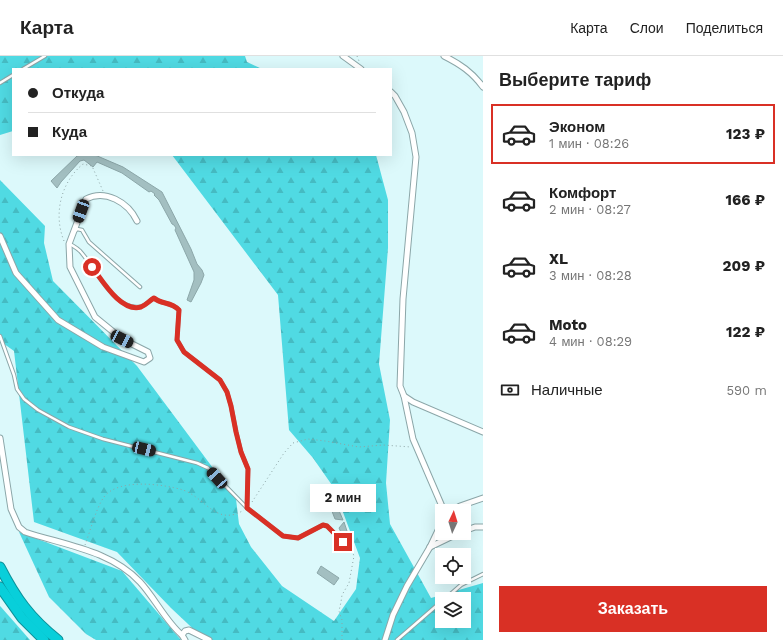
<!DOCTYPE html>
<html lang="ru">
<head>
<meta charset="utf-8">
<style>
	body { margin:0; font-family:"Work Sans",sans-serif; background:#f6f6f6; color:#222; height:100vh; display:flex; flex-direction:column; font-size:15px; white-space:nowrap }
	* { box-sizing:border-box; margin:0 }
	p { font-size:13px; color:#767676 }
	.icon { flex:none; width:22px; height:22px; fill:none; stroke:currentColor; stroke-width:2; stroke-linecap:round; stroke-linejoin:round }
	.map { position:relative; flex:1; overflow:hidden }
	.details { display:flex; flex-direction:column; background:#fff; width:300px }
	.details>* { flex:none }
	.top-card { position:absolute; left:12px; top:12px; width:380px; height:88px; border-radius:0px; box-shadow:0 4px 16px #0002; display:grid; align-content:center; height:88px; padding:0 16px; background:#fff }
	.needle { width:26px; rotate:4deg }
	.controls { position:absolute; left:435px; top:448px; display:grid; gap:8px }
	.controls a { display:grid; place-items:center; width:36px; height:36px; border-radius:0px; background:#fff; box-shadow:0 4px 16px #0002; font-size:20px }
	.end { position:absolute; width:18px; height:18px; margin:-9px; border:5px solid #d93025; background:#fff; box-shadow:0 0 0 2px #fff }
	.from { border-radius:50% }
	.bubble { position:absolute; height:28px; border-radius:0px; background:#fff; box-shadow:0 4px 16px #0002; font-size:13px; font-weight:700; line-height:28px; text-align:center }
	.car { position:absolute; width:12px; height:24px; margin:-12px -6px; border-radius:5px; box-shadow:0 0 3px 1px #0007; background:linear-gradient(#222 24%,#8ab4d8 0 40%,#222 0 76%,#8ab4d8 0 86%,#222 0) }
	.top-card b { display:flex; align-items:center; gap:14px; height:38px; font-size:15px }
	.top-card b+b { border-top:1px solid #e0e0e0 }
	.top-card i { width:10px; height:10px; background:#222 }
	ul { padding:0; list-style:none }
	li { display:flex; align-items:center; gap:12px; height:60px; margin:0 8px 6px; padding:0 8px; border:2px solid transparent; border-radius:0px }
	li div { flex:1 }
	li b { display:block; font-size:15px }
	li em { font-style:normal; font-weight:700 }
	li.current { border-color:#d93025 }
	li>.icon { width:36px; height:36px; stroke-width:1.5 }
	h2 { padding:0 16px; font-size:18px; line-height:48px }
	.pay { display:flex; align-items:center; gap:10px; height:44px; padding:0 16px; font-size:15px }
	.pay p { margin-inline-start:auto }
	.primary-button { display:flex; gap:8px; margin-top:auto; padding:8px 16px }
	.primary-button a { flex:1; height:46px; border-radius:0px; background:#d93025; color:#fff; font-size:16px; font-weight:700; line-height:46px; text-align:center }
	header { display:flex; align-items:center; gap:24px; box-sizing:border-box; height:56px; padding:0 20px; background:#fff; border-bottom:1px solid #e0e0e0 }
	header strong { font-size:19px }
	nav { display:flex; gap:22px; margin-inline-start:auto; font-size:14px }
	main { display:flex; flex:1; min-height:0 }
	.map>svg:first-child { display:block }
	.forest { fill:url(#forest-firs); fill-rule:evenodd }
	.building { fill:#a3bfc1; stroke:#8ca7a9 }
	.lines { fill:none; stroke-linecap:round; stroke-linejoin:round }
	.lane-casing { stroke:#8ba6a8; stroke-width:4.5 }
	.street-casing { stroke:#8ba6a8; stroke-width:7 }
	.highway-casing { stroke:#0c9199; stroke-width:11 }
	.path { stroke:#8ea4a5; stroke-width:1; stroke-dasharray:1 3; stroke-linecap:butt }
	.lane { stroke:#fff; stroke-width:2.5 }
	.street { stroke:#fff; stroke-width:5 }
	.highway { stroke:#08cfda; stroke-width:9 }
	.route { stroke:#d93025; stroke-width:5 }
</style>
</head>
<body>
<header>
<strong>Карта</strong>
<nav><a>Карта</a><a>Слои</a><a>Поделиться</a></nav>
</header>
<main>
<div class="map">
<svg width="483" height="584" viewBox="0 0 483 584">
	<defs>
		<pattern id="forest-firs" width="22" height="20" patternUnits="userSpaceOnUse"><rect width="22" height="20" fill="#50dae3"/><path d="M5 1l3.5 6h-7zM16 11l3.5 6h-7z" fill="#45bbc2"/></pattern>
	</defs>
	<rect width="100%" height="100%" fill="#dcf9fb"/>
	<g class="forest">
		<polygon points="0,0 245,0 247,6 262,13 13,13 13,75 0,79"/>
		<path d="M 172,99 L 376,99 L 388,144 L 388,192 L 379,308 L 390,364 L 386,427 L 390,468 L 431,542 L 483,527 L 483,584 L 205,584 L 171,552 L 117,496 L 34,466 L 14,295 L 0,285 L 0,124 L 45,170 L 44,187 L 53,225 L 137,310 L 236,443 L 239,468 L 251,491 L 282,530 L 334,565 L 356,533 L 360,502 L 334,432 L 313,402 L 289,374 L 278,239 ZM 442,543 L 464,543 L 464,565 L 442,565 Z"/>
		<polygon points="19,476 122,515 181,584 96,584 86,578 49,541"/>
		<polygon points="0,550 1,551 30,584 0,584"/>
	</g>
	<g class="building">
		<polygon points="83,99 95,99 123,111 162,136 191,193 197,208 202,214 204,219 201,227 191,246 187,244 194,224 194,216 175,174 176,172 174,169 172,168 159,144 154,139 155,138 151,135 149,136 122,117 97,106 93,111 84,104 80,105 61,126 57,132 51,125 77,100"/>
		<polygon points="334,443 343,464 335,463 328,445"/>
		<polygon points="344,466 349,481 344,483 339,472"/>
		<polygon points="321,510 339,522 334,529 317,517"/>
	</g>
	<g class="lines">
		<defs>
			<g id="lane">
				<polyline points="23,13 45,0"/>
				<polyline points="0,27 13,19"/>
				<polyline points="75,175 77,173 82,174 89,186 140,231"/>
				<path d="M 70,188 C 73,190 77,192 80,195 C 95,211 113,253 138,251 C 145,251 148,245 154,242 C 162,249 170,245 179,254 L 177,284 L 184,296 L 220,324 L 227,336 L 231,350 L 236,375 L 241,396 L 248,413 L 247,452 L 283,480 L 298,482 L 323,469 L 327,470 L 343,486"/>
				<polyline points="0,280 14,319 17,333 24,343 38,354 69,371 103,383 197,407 208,412 247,452"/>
				<polyline points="445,543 461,529 483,518"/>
				<polyline points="397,584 442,545"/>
			</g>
			<g id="street">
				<polyline points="343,0 361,13"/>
				<path d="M 444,0 C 460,8 472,16 483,31"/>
				<polyline points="391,36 395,40 404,56 412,77 416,101 403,243 400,330 404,340 413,346 483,376"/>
				<path d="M 0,180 L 16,217 L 58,264 L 103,291 L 144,306 L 150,302 L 148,296 L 122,283 L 95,261 L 70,211 L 69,188 L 86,143 C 105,133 128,146 137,165"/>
				<polyline points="404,340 413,383 444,455"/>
				<path d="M 0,382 L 11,453 L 19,471 L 25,476 C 64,489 110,494 140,526 C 154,541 167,567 182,579 L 185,584"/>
				<polyline points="452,455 460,450 483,442"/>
				<polyline points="464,475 475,471 483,471"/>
				<polyline points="430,491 459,477"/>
				<polyline points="182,579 185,575 189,574 209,584"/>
				<polyline points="385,584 393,559 407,530 430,491 442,466"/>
			</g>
			<g id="highway">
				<path d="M 0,511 C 16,542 30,562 58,584"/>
				<polyline points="0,531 22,562 44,584"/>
			</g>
		</defs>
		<use href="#lane" class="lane-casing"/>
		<use href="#street" class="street-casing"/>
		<use href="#highway" class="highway-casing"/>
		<g class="path">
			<polyline points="357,0 359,5"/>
			<path d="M 64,185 C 53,158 61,126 83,108 L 92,110 L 103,135"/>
			<polyline points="252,446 284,397 293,387 308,383 325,385 359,391 383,389 411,391"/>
			<path d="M 85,489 C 90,476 96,452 104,441 C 118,422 163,428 183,434 C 206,442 216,471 244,454"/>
			<polyline points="342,584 342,564 339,555 341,546 342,539 349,527 354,500 351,492 347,489"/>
		</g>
		<use href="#lane" class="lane"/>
		<use href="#street" class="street"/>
		<use href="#highway" class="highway"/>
	</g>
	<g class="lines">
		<path class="route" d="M 92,211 C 102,224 121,257 141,251 C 146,249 149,245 154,242 C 162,249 170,245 179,254 L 177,284 L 184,296 L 220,324 L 227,336 L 231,350 L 236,376 L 241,396 L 248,413 L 247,452 L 283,480 L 298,482 L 323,469 L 327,470 L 343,486"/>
	</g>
</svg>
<div class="controls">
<a><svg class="needle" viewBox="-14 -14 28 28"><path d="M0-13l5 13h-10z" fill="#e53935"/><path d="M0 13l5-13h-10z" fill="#767676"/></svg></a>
<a><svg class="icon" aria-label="locate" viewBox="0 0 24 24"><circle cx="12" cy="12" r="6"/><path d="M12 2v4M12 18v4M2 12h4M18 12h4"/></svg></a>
<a><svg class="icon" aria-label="layers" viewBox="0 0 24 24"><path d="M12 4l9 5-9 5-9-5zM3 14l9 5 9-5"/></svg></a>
</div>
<i class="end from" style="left:92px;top:211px"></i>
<i class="end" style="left:343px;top:486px"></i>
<div class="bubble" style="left:310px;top:428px;width:66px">2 мин</div>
<i class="car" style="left:81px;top:155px;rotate:200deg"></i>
<i class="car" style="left:122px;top:283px;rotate:116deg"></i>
<i class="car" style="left:144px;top:393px;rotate:103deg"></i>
<i class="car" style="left:217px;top:422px;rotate:318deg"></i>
<div class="top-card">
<b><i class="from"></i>Откуда</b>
<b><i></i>Куда</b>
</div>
</div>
<section class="details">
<h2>Выберите тариф</h2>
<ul>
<li class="current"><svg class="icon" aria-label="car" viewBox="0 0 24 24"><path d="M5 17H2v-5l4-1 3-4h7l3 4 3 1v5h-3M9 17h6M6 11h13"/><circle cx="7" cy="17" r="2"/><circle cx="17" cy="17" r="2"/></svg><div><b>Эконом</b><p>1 мин · 08:26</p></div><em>123 ₽</em></li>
<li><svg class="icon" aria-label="car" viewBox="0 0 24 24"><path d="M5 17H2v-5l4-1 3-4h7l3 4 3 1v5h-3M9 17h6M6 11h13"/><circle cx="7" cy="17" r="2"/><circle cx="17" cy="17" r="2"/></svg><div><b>Комфорт</b><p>2 мин · 08:27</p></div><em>166 ₽</em></li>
<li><svg class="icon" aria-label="car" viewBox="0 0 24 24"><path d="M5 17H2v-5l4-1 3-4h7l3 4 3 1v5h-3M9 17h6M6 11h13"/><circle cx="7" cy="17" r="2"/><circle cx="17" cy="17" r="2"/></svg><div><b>XL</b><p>3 мин · 08:28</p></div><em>209 ₽</em></li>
<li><svg class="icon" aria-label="car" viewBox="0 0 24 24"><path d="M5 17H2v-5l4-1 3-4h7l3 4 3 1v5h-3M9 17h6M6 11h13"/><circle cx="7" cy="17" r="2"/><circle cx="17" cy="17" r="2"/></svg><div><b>Moto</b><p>4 мин · 08:29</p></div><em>122 ₽</em></li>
</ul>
<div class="pay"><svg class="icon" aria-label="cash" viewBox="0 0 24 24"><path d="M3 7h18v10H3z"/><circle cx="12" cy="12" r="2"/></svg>Наличные<p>590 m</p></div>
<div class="primary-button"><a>Заказать</a></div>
</section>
</main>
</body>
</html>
